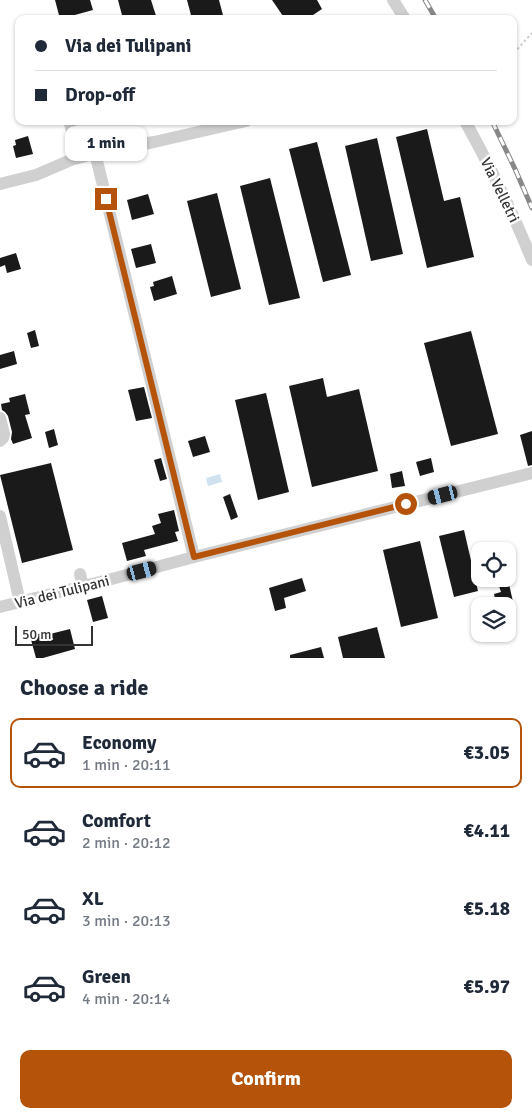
<!DOCTYPE html>
<html lang="en">
<head>
<meta charset="utf-8">
<style>
	body { margin:0; font-family:Signika,sans-serif; background:#f6f6f7; color:#1f2937; height:100vh; display:flex; flex-direction:column; font-size:19px; white-space:nowrap }
	* { box-sizing:border-box; margin:0 }
	p { font-size:16px; color:#747a83 }
	.icon { flex:none; width:28px; height:28px; fill:none; stroke:currentColor; stroke-width:2; stroke-linecap:round; stroke-linejoin:round }
	.map { position:relative; height:658px; overflow:hidden }
	.side { display:flex; flex-direction:column; background:#fff; flex:1 }
	.side>* { flex:none }
	.hud { position:absolute; left:15px; top:15px; width:502px; height:110px; border-radius:10px; box-shadow:0 1px 4px #0004; display:grid; align-content:center; height:110px; padding:0 20px; background:#fff }
	.controls { position:absolute; left:471px; top:542px; display:grid; gap:10px }
	.controls a { display:grid; place-items:center; width:45px; height:45px; border-radius:10px; background:#fff; box-shadow:0 1px 4px #0004; font-size:25px }
	.scale { position:absolute; left:15px; bottom:12px; width:78px; box-sizing:border-box; padding-left:5px; border:2px solid #333; border-top:0; font-size:14px; line-height:18px; white-space:nowrap; color:#333; -webkit-text-stroke:4px #fff; paint-order:stroke }
	.end { position:absolute; width:22px; height:22px; margin:-11px; border:6px solid #b45309; background:#fff; box-shadow:0 0 0 2px #fff }
	.from { border-radius:50% }
	.bubble { position:absolute; height:35px; border-radius:10px; background:#fff; box-shadow:0 1px 4px #0004; font-size:16px; font-weight:800; line-height:35px; text-align:center }
	.car { position:absolute; width:15px; height:30px; margin:-15px -8px; border-radius:6px; box-shadow:0 0 4px 1px #0007; background:linear-gradient(#222 24%,#8ab4d8 0 40%,#222 0 76%,#8ab4d8 0 86%,#222 0) }
	.hud b { display:flex; align-items:center; gap:18px; height:48px; font-size:19px }
	.hud b+b { border-top:1px solid #e0e1e3 }
	.hud i { width:12px; height:12px; background:#1f2937 }
	ul { padding:0; list-style:none }
	li { display:flex; align-items:center; gap:15px; height:70px; margin:0 10px 8px; padding:0 10px; border:2px solid transparent; border-radius:10px }
	li div { flex:1 }
	li b { display:block; font-size:19px }
	li em { font-style:normal; font-weight:800 }
	li.on { border-color:#b45309 }
	li>.icon { width:45px; height:45px; stroke-width:1.5 }
	h2 { padding:0 20px; font-size:22px; line-height:60px }
	.button { display:flex; gap:10px; margin-top:auto; padding:10px 20px }
	.button a { flex:1; height:58px; border-radius:10px; background:#b45309; color:#fff; font-size:20px; font-weight:800; line-height:58px; text-align:center }
	.map>svg:first-child { display:block }
	.water { fill:#cfe2ee }
	.building { fill:#1a1a1a }
	.lines { fill:none; stroke-linecap:round; stroke-linejoin:round }
	.path { stroke:#cdcdcd; stroke-width:2; stroke-dasharray:2.5 2.5; stroke-linecap:butt }
	.minor { stroke:#d0d0d0; stroke-width:12 }
	.rail-casing { stroke:#888; stroke-width:5 }
	.rail { stroke:#fff; stroke-width:3; stroke-dasharray:9; stroke-linecap:butt }
	.route { stroke:#b45309; stroke-width:6 }
	.labels { text-anchor:middle; stroke-width:5; stroke-linejoin:round; paint-order:stroke }
	.street-label { font-size:15px; fill:#333; stroke:#fff }
</style>
</head>
<body>
<div class="map">
<svg width="532" height="658" viewBox="0 0 532 658">
	<rect width="100%" height="100%" fill="#fff"/>
	<polygon class="water" points="220,474 222,482 208,486 206,478"/>
	<g class="building">
		<polygon points="55,0 90,0 93,10 60,19"/>
		<polygon points="118,0 151,0 157,19 123,19"/>
		<polygon points="187,0 219,0 224,19 192,19"/>
		<polygon points="272,0 317,0 322,9 307,19 285,19"/>
		<polygon points="427,129 444,201 460,197 474,257 427,268 396,137"/>
		<polygon points="28,136 33,154 16,158 13,146 16,145 15,140"/>
		<polygon points="377,138 403,254 371,261 345,146"/>
		<polygon points="317,142 351,275 323,282 289,149"/>
		<polygon points="270,178 300,298 269,305 240,186"/>
		<polygon points="217,193 241,289 211,297 187,201"/>
		<polygon points="148,194 154,214 132,220 127,200"/>
		<polygon points="151,244 156,263 136,268 131,249"/>
		<polygon points="16,253 21,269 7,273 5,265 0,267 0,258"/>
		<polygon points="172,276 177,294 154,301 150,287 154,286 153,282"/>
		<polygon points="35,330 39,346 31,348 27,333"/>
		<polygon points="471,331 498,434 451,446 424,343"/>
		<polygon points="14,351 17,364 0,369 0,355"/>
		<polygon points="323,378 327,397 359,389 378,471 312,487 289,386"/>
		<polygon points="144,387 152,418 136,421 128,390"/>
		<polygon points="266,393 289,492 258,500 235,400"/>
		<polygon points="25,394 30,414 25,415 32,438 13,444 11,439 12,432 8,416 5,412 2,410 1,404 10,402 9,398"/>
		<polygon points="54,429 58,445 49,448 45,432"/>
		<polygon points="532,431 532,465 528,466 520,435"/>
		<polygon points="205,436 210,452 193,457 188,441"/>
		<polygon points="161,458 167,479 160,481 154,460"/>
		<polygon points="431,458 434,472 420,476 416,462"/>
		<polygon points="51,463 73,550 22,563 0,475"/>
		<polygon points="402,471 405,486 392,488 390,474"/>
		<polygon points="230,494 238,517 231,520 223,497"/>
		<polygon points="174,510 179,531 175,532 178,541 144,550 146,556 127,561 122,543 155,534 152,526 161,523 158,514"/>
		<polygon points="464,530 478,591 454,597 439,536"/>
		<polygon points="420,541 438,618 401,627 383,550"/>
		<polygon points="302,578 306,591 284,598 286,608 275,611 269,588"/>
		<polygon points="509,584 516,615 508,617 508,606 497,606 494,594 501,592 499,586"/>
		<polygon points="102,596 108,618 93,622 87,600"/>
		<polygon points="377,627 385,658 343,658 338,637"/>
		<polygon points="70,629 75,649 43,658 36,658 30,636 50,631 50,634"/>
		<polygon points="321,647 324,658 290,658 290,655"/>
	</g>
	<g class="lines">
		<polyline class="path" points="514,53 532,33"/>
		<g class="minor">
			<polyline points="393,0 405,19"/>
			<polyline points="69,121 80,157"/>
			<path d="M 465,121 C 490,166 513,213 532,260"/>
			<polyline points="97,161 194,557"/>
			<polyline points="0,184 36,175 71,160 96,153 154,142 246,121"/>
			<polyline points="0,418 4,434 3,438 0,441"/>
			<polyline points="0,516 20,602"/>
			<polyline points="80,574 83,586"/>
			<polyline points="0,607 108,580 194,557 532,473"/>
		</g>
		<defs>
			<g id="rail">
				<polyline points="425,0 436,19"/>
				<polyline points="492,121 515,169 532,208"/>
			</g>
		</defs>
		<use href="#rail" class="rail-casing"/>
		<use href="#rail" class="rail"/>
	</g>
	<g class="lines">
		<polyline class="route" points="106,199 194,557 406,504"/>
	</g>
	<g class="labels">
		<g class="street-label">
			<text transform="translate(500 190) rotate(64)" y="5">Via Velletri</text>
			<text transform="translate(62 592) rotate(-14)" y="5">Via dei Tulipani</text>
		</g>
	</g>
</svg>
<div class="controls">
<a><svg class="icon" aria-label="locate" viewBox="0 0 24 24"><circle cx="12" cy="12" r="6"/><path d="M12 2v4M12 18v4M2 12h4M18 12h4"/></svg></a>
<a><svg class="icon" aria-label="layers" viewBox="0 0 24 24"><path d="M12 4l9 5-9 5-9-5zM3 14l9 5 9-5"/></svg></a>
</div>
<div class="scale">50 m</div>
<i class="end from" style="left:406px;top:504px"></i>
<i class="end" style="left:106px;top:199px"></i>
<div class="bubble" style="left:65px;top:126px;width:82px">1 min</div>
<i class="car" style="left:443px;top:495px;rotate:256deg"></i>
<i class="car" style="left:142px;top:571px;rotate:75deg"></i>
<div class="hud">
<b><i class="from"></i>Via dei Tulipani</b>
<b><i></i>Drop-off</b>
</div>
</div>
<section class="side">
<h2>Choose a ride</h2>
<ul>
<li class="on"><svg class="icon" aria-label="car" viewBox="0 0 24 24"><path d="M5 17H2v-5l4-1 3-4h7l3 4 3 1v5h-3M9 17h6M6 11h13"/><circle cx="7" cy="17" r="2"/><circle cx="17" cy="17" r="2"/></svg><div><b>Economy</b><p>1 min · 20:11</p></div><em>€3.05</em></li>
<li><svg class="icon" aria-label="car" viewBox="0 0 24 24"><path d="M5 17H2v-5l4-1 3-4h7l3 4 3 1v5h-3M9 17h6M6 11h13"/><circle cx="7" cy="17" r="2"/><circle cx="17" cy="17" r="2"/></svg><div><b>Comfort</b><p>2 min · 20:12</p></div><em>€4.11</em></li>
<li><svg class="icon" aria-label="car" viewBox="0 0 24 24"><path d="M5 17H2v-5l4-1 3-4h7l3 4 3 1v5h-3M9 17h6M6 11h13"/><circle cx="7" cy="17" r="2"/><circle cx="17" cy="17" r="2"/></svg><div><b>XL</b><p>3 min · 20:13</p></div><em>€5.18</em></li>
<li><svg class="icon" aria-label="car" viewBox="0 0 24 24"><path d="M5 17H2v-5l4-1 3-4h7l3 4 3 1v5h-3M9 17h6M6 11h13"/><circle cx="7" cy="17" r="2"/><circle cx="17" cy="17" r="2"/></svg><div><b>Green</b><p>4 min · 20:14</p></div><em>€5.97</em></li>
</ul>
<div class="button"><a>Confirm</a></div>
</section>
</body>
</html>
